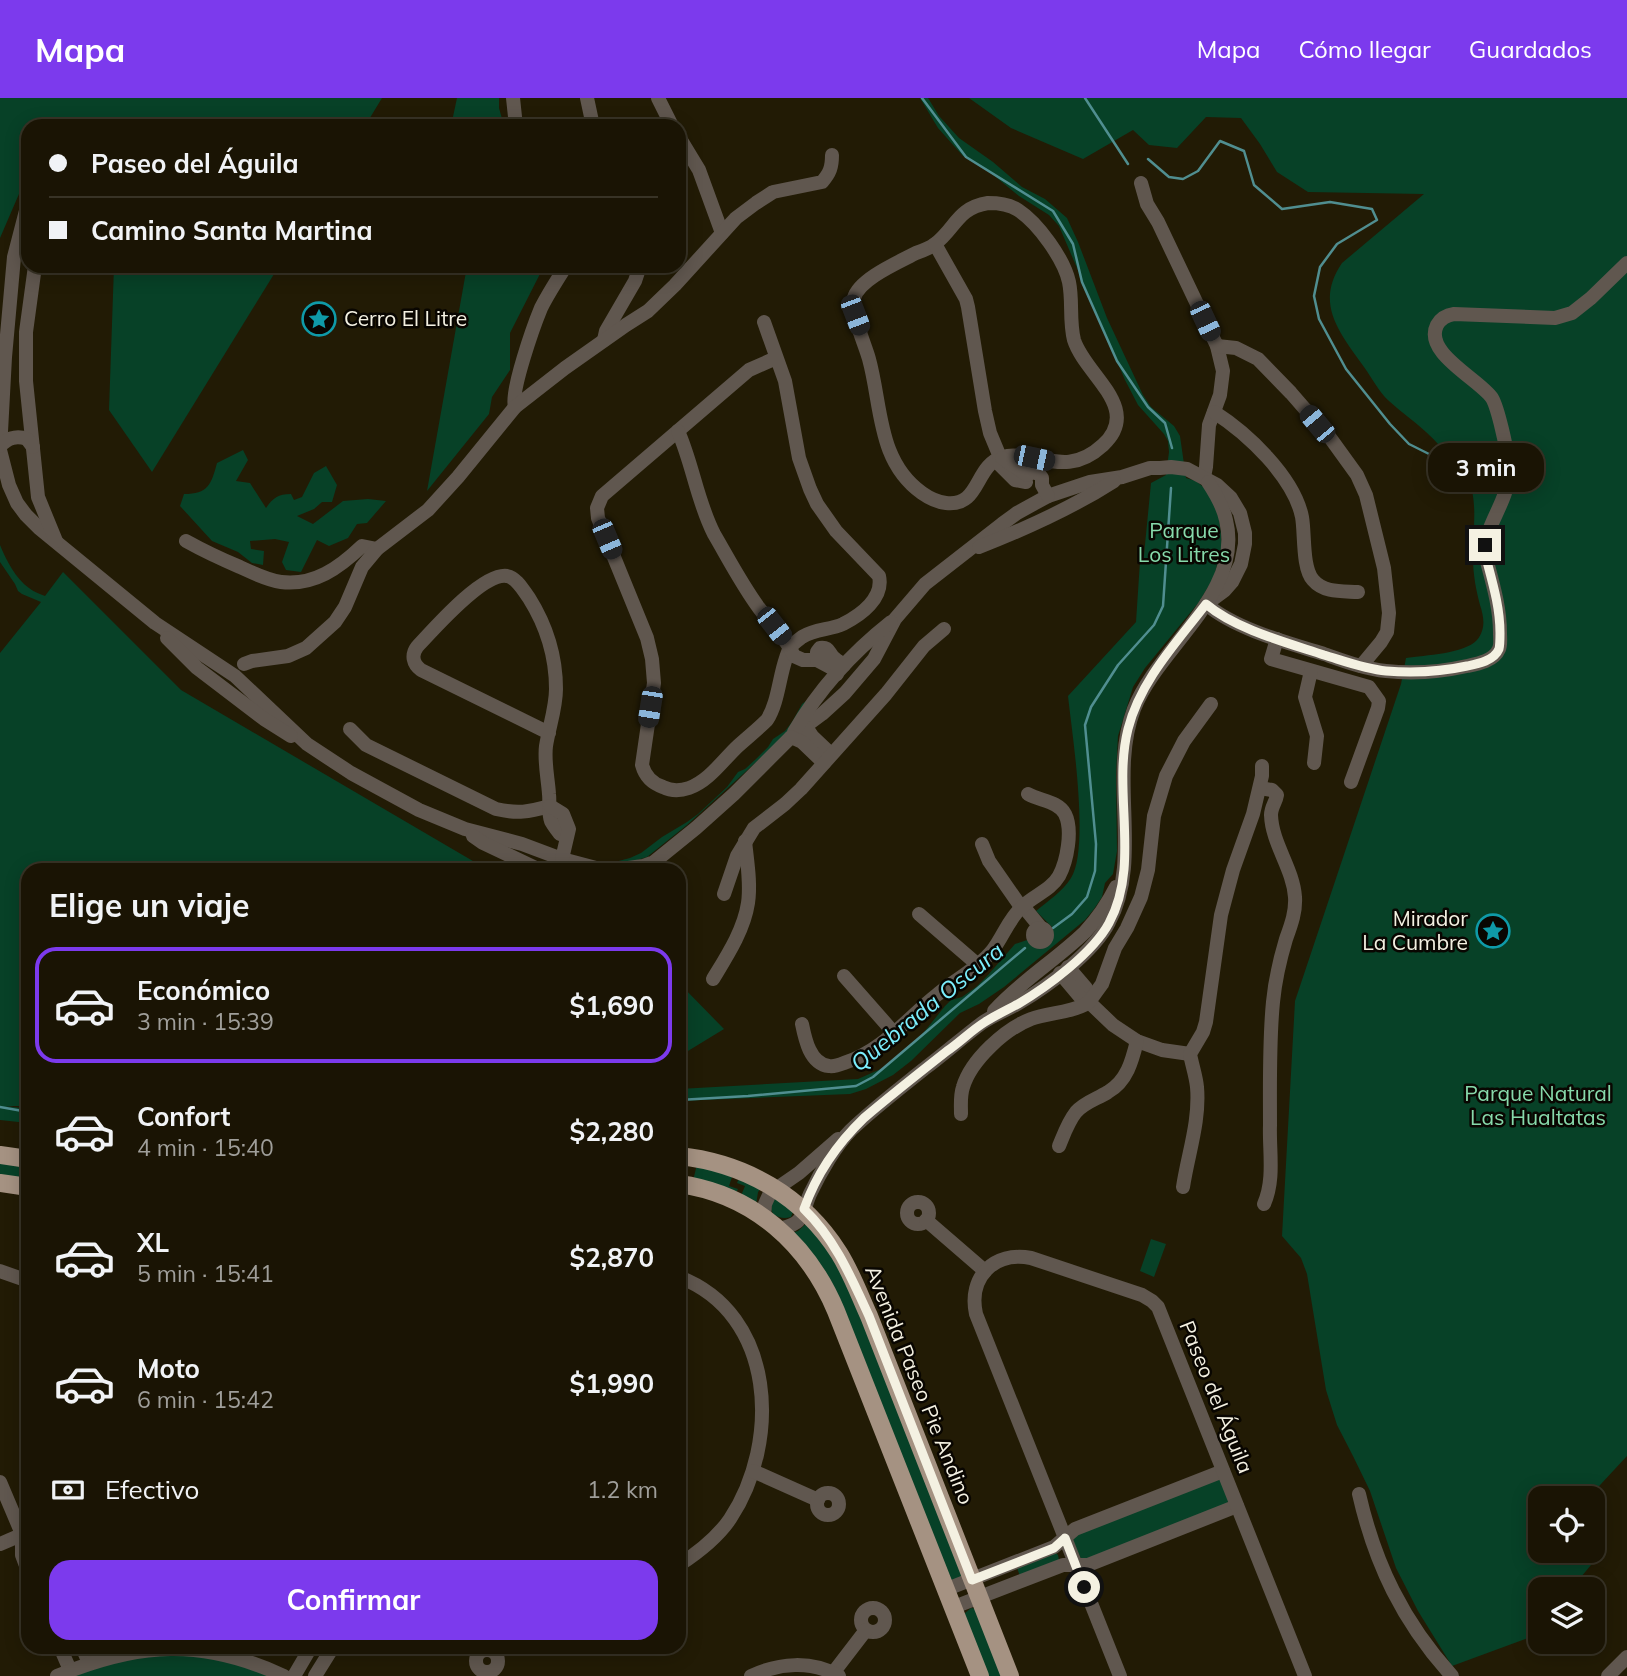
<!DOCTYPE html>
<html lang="es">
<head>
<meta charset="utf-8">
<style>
	body { margin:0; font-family:Mulish,sans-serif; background:#272113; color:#f1f3f6; height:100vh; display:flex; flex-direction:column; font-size:26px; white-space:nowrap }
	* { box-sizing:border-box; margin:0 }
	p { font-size:23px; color:#9f9e9a }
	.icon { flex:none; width:38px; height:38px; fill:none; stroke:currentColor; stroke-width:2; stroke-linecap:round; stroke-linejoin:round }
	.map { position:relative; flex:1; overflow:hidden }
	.panel { position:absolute; left:21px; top:765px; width:665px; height:791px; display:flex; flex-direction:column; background:#1a1404; border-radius:21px; box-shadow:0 4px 18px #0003,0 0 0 2px #383326 }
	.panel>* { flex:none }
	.hud { position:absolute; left:21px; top:21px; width:665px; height:154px; border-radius:21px; box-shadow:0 4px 18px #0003,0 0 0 2px #383326; display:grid; align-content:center; height:154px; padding:0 28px; background:#1a1404 }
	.fabs { position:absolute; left:1528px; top:1388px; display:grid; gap:14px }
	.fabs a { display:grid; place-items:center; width:77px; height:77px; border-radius:14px; background:#1a1404; box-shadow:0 4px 18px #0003,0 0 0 2px #383326; font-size:35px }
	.end { position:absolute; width:32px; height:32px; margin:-16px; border:9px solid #f4f1e2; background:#111; box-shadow:0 0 0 4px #111 }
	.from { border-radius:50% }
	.bubble { position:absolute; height:49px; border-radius:21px; background:#1a1404; box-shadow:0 4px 18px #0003,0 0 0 2px #383326; font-size:23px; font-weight:700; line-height:49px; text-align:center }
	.car { position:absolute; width:21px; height:42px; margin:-21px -10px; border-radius:9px; box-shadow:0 0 5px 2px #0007; background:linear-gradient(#222 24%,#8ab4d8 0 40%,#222 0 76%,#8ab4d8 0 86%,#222 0) }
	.hud b { display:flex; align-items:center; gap:24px; height:66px; font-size:26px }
	.hud b+b { border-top:2px solid #383326 }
	.hud i { width:18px; height:18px; background:#f1f3f6 }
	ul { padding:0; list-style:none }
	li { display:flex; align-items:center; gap:21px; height:116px; margin:0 14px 10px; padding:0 14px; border:4px solid transparent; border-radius:21px }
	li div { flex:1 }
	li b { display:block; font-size:26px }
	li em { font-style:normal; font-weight:700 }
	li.active { border-color:#7c3aed }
	li>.icon { width:63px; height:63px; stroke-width:1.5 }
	h2 { padding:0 28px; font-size:32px; line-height:84px }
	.pay { display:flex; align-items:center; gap:18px; height:77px; padding:0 28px; font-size:26px }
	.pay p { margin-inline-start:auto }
	.button { display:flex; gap:14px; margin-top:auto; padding:14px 28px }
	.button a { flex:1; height:80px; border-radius:21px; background:#7c3aed; color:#fff; font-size:28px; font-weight:700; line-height:80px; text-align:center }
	header { display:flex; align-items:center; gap:42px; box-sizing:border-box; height:98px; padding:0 35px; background:#7c3aed; color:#fff }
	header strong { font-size:33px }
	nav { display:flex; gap:38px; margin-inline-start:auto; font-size:24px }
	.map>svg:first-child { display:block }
	.green { fill:#074127 }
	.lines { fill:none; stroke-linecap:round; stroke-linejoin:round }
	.stream { stroke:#508e90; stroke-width:2.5 }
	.minor { stroke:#60574f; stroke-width:14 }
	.major { stroke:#a59282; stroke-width:18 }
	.route { stroke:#f4f1e2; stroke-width:9 }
	.labels { text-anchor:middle; stroke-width:5; stroke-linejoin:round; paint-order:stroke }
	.poi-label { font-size:21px; fill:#f4f1e2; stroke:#090601; text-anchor:start }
	.park-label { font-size:21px; fill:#87daab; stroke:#090601 }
	.street-label { font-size:21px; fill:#f4f1e2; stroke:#090601 }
	.water-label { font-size:23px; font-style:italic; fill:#7beefd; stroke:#090601 }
</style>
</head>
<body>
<header>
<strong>Mapa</strong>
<nav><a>Mapa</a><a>Cómo llegar</a><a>Guardados</a></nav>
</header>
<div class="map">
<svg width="1627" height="1578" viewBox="0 0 1627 1578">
	<rect width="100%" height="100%" fill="#221b05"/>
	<g class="green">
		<polygon points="0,0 382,0 365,28 28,28 28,75 0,140"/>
		<polygon points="457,0 499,0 499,10 504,28 451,28"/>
		<path d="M 920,0 L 928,0 L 939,18 L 959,40 L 993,64 L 1022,89 L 1045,101 L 1067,120 L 1078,144 L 1107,220 L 1143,297 L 1151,309 L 1174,328 L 1180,338 L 1186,380 L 1196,383 L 1206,391 L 1218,409 L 1222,447 L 1214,479 L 1199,504 L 1145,570 L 1133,589 L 1118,638 L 1116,676 L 1117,753 L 1113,776 L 1105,785 L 1102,799 L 1094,811 L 1085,822 L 1004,889 L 979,906 L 960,915 L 911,963 L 893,977 L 866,991 L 850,996 L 679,1003 L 679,991 L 858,981 L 883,970 L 920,939 L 945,908 L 951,902 L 962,899 L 976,889 L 988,877 L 1015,846 L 1033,840 L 1052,829 L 1036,813 C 1048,803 1063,793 1071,780 C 1090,750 1072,635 1068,598 L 1136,524 L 1140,463 L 1144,457 L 1151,385 L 1166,377 L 1169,354 L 1168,343 L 1164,336 L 1138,307 L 1125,282 L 1059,128 L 1049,117 L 1019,98 L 986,71 L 963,58 L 938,30 Z"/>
		<path d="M 969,0 L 1627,0 L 1627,1358 L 1588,1400 L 1540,1400 L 1540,1452 L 1592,1452 L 1593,1447 L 1601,1455 L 1571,1491 L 1540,1491 L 1540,1528 L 1531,1539 L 1452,1568 L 1418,1513 L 1396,1470 L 1370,1393 L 1353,1358 L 1337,1327 L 1326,1292 L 1307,1176 L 1301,1160 L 1282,1138 L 1295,903 L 1401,586 L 1406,560 C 1425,557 1464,556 1477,542 C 1486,531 1484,519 1480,507 C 1476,492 1473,476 1473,460 C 1472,435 1479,405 1468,381 C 1466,375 1459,370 1455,365 C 1445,354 1436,343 1426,334 C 1414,323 1401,314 1389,303 C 1379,294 1372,280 1364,269 C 1340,235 1314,206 1342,165 L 1424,96 L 1308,94 L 1277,74 L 1260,46 L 1241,20 L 1206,19 L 1177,50 L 1149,47 L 1133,32 L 1083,61 L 1011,30 Z"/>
		<polygon points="114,168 279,168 152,374 109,312"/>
		<polygon points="467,168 544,168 510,235 510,272 492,299 489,316 427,393"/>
		<path d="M 243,352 L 248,362 L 236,383 L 250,385 L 266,410 C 273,400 278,396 291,396 L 294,402 L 302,399 L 314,375 L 326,368 L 337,387 L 332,404 L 322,404 L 314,411 L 297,418 L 313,426 L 343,403 L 368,401 L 386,403 L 367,425 L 357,426 L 348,440 L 329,448 L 317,442 L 301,474 L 286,472 L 282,464 L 289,444 L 275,441 L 250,443 L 251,451 L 264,453 L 263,467 L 252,465 L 238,454 L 212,443 L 180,408 L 184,396 C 208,396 211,387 217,365 Z"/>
		<path d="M 0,447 C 6,462 16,481 29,490 C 34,494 40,496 45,498 L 63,474 L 181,592 L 478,766 L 491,772 L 28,772 L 28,1008 L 6,1008 L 28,1011 L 28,1025 L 0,1022 L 0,555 L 41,504 L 22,496 L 18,493 L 15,486 L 0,464 Z"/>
		<polygon points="813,598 800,620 775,647 687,727 647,759 621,767 611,765 630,760 641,755 662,739 687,724 698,716 727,689 738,674 745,671 756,661 768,649 773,641 785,633 792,624 802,606"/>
		<polygon points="679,885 724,931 683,956 679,957"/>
		<polygon points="0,1063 28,1066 28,1083 0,1080"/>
		<polygon points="697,1066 733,1076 729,1088 738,1091 735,1097 693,1083"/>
		<polygon points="740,1078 762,1089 758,1094 756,1107 740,1100 745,1088 737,1085"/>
		<path d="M 776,1100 L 793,1114 L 791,1119 C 784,1121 779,1120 773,1116 L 771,1111 L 773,1101 Z"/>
		<polygon points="808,1124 839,1165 963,1474 961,1479 958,1482 951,1482 938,1457 791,1135 798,1133"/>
		<polygon points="1151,1141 1166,1146 1154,1179 1140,1173"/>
		<polygon points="1216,1380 1222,1383 1229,1402 1225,1408 1088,1463 1081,1461 1073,1443 1075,1435"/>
		<polygon points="1056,1455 1058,1457 1059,1462 1020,1478 1017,1470"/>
		<polygon points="971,1510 977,1511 1004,1578 985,1578 964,1516"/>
		<polygon points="165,1556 216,1559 271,1578 74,1578 126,1560"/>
	</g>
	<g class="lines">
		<g class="stream">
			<polyline points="922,0 966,59 1053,113 1073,146 1082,184 1117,263 1148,309 1165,325 1172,350"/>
			<polyline points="1085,0 1128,66"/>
			<polyline points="1148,61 1169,79 1183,81 1198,73 1220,43 1244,53 1254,87 1282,111 1330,104 1372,111 1377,122 1337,146 1320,169 1314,198 1319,221 1346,271 1390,326 1409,346 1443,363 1456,384"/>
			<polyline points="1053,830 1072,816 1087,799 1095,773 1096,746 1085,627 1091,609 1118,567 1154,527 1163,508 1171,390"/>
			<polyline points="679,1002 748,998 856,988 873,979 1025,850"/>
			<polyline points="0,1009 28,1014"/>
		</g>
		<g class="minor">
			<polyline points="513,0 516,28"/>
			<polyline points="587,0 593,28"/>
			<polyline points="658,0 672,28"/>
			<polyline points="679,39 699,72 722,135"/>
			<polyline points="1141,85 1147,106 1158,124 1217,248 1223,273 1220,297 1209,327 1206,369 1204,379"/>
			<polyline points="28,105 14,159 5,259 0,352 9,387 17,405 26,417 39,430 155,525 235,578 307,646 351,675 419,712 465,731 522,746 562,761 596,770 621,771 643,768 654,764 696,730 734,696 791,639 822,616 845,595 874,561 895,521 925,486 1002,426 1017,415 1048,398 1090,384 1122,379 1150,370 1160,370 1171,369 1187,371 1217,387 1231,400 1240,415 1245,435 1245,446 1241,466 1232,484 1225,492 1206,506"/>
			<path d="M 988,105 C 998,105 1009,106 1018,112 C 1038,125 1064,161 1069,184 C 1073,203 1069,223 1074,242 C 1085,277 1143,310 1103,347 C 1078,370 1059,365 1029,359 C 1020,358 1012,356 1003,359 C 974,367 981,409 946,405 C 937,404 929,400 922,395 C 877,363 882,308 869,261 C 865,246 850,214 854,200 C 859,181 899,164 916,155 C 922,153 930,150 935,146 C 956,130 957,110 988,105 Z"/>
			<polyline points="935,146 966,201 968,209 985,313 990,335 1000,359 1000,367 1015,382 1026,384"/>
			<polyline points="35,168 26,234 26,283 38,399 56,443"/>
			<path d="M 764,224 L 785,283 L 799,360 L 810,391 L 817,406 L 836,433 L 879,478 C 884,500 861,517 843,526 C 830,532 815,531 802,539 C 798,542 792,546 790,550 C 788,553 787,557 786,560 C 779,580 778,605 767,622 C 758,631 748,639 738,648 C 723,662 709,683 689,690 C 680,693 671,693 663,689 C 651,685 645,678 642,667 L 654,585 L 652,561 L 647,540 L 598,420 L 597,410 L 602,398 L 749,272 L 776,260"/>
			<polyline points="604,242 606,233 635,183 640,168"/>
			<polyline points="1217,248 1236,250 1258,261 1291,295 1331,341 1357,377 1366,397 1384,470 1389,515 1387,534 1381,544 1361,568"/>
			<path d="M 515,309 C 510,294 534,227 541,210 C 548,196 557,182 566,168"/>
			<path d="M 1214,314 C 1247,335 1294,379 1302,419 C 1305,435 1302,470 1313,482 C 1324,495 1342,493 1358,494"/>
			<path d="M 678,333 C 693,367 697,403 714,436 C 728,460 742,487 759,510 C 771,526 786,540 794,558 L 803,562 L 817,562"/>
			<path d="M 0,348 C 8,340 16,337 27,341 L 33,349"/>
			<polyline points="1002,360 1027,377 1033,374 1039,376 1042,380 1042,387 1048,398"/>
			<path d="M 186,443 C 204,453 221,461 240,469 C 253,475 267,482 281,484 C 314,488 339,470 362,448 L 377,451"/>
			<path d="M 979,449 C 1025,431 1072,410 1114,383"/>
			<path d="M 1206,506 C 1235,531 1288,545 1324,556 C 1344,563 1365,571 1386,573 C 1413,576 1440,574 1467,568 C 1477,566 1494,563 1499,551 C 1501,547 1500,540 1500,535 C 1500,508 1492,483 1485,456 C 1484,434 1498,416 1505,395 C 1507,386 1509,373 1508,363 C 1507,351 1498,310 1492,300 C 1479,281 1423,255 1437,227 C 1441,220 1447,217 1454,216 L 1555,220 L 1572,215 L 1591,200 L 1627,165"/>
			<polyline points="167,540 197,570 264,621 291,638"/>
			<polyline points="1277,541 1271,561 1369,589 1379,603 1378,610 1351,684"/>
			<path d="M 244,566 L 252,563 L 288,558 L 306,550 L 335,524 L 345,509 L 362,469 L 377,451 L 428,412 L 458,379 L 515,309 L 565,270 L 626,227 L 648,213 L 675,187 L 736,120 L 756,105 L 773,94 L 822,84 C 830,75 832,69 832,57"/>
			<polyline points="1311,573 1305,599 1317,638 1314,665"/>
			<path d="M 837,576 L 832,570 L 817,562 L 817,554 L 820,550 C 829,549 828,553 833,559 C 836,562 841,565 844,567"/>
			<polyline points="806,629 812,638 831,656"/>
			<path d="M 350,631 L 366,647 L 496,711 C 518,716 528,714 550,708"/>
			<path d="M 794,634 C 819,591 853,554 891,524"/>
			<path d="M 549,635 L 421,572 C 413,566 411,557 417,549 C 433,532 483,474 507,478 C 517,480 523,492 529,500 C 546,527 556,558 556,591 C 556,610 549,629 546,648 C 544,663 548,681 549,696 C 550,704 548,715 551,723 C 553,727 557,732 560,736 L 567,737"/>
			<polyline points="791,639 802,644 824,665"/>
			<path d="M 1260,690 L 1272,692 L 1277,697 C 1276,704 1271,709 1271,717 C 1272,746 1293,770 1295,799 C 1296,814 1291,827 1286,841 C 1280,861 1275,883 1273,904 C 1269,944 1270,986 1270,1027 C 1269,1053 1275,1081 1264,1106"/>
			<polyline points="550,708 563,716 569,731 562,761"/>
			<polyline points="473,738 483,745 540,772"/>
			<polyline points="982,746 989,763 1021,809 1027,813 1041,830"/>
			<polyline points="724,796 737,758 754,730 785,706 801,691 886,596 924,548 944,531"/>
			<polyline points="919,816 978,867"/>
			<circle cx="1040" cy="837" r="7"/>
			<polyline points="1068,869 1086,890 1089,904"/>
			<polyline points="1060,875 1081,900 1089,904 1113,927 1137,943 1162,952 1190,956"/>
			<polyline points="844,878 894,935"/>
			<path d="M 713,881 C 727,858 744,832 748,805 C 751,785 747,763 745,743"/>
			<path d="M 994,913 C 1021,883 1056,862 1085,834 C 1097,821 1108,805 1116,789"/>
			<path d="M 802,926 C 805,941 810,966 829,968 C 834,969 839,967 844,965 C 883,953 907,920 938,896 C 956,881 977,871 992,853 C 1003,839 1009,820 1022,809 C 1034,797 1050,793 1059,778 C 1067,763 1073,732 1065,716 C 1058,703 1040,703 1028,696"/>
			<path d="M 961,1016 C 961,1006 960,998 963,989 C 971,962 1005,931 1031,921 C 1048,915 1068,915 1084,907 L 1089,904 L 1102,886 L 1115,850 L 1127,830 L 1141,799 L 1148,772 L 1154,718 L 1166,678 L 1184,643 L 1211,606"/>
			<path d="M 1059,1048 C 1064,1036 1068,1024 1076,1014 C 1085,1004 1097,1001 1108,994 C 1127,983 1132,963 1137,943"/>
			<path d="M 1183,1089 C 1188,1056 1200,1023 1197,989 C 1196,978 1192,967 1190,956 L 1203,934 L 1206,924 L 1221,817 L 1233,772 L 1253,716 L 1262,678 L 1262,668"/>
			<circle cx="918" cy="1115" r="11"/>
			<polyline points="764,1120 765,1106 770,1095 799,1075 838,1041"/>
			<polyline points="926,1122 985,1173"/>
			<path d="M 779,1131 C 785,1129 793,1128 798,1123 C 805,1116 806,1103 811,1094 C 820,1075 836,1047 851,1032 C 874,1010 899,991 924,971 C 944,956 962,940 982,925 C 994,917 1007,912 1019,905 C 1048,888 1094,854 1109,824 C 1143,761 1108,679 1134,611 C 1158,549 1244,495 1226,422 C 1223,408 1216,396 1208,384"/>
			<polyline points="0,1173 28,1183"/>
			<path d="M 679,1179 C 776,1216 781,1344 730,1421 C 717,1440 699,1454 679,1467"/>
			<polyline points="753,1373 818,1402"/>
			<polyline points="0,1384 22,1436 22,1457 28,1473"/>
			<circle cx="828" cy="1406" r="11"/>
			<path d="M 1359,1396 C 1375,1466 1403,1524 1452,1578"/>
			<polyline points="0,1446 28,1434"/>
			<polyline points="947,1491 1054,1449 1075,1431 1223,1373"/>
			<polyline points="954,1509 1063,1467 1088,1467 1237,1408"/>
			<circle cx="873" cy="1522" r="12"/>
			<polyline points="60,1549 70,1572"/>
			<polyline points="82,1549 89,1565"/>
			<circle cx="487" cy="1563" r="11"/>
			<polyline points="833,1575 866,1532"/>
			<path d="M 57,1578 C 139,1544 202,1540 284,1578"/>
			<polyline points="294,1578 311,1549"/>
			<polyline points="315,1578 333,1549"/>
			<path d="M 751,1578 C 779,1565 811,1562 839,1578"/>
			<path d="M 1120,1578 L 976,1216 C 968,1179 994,1153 1031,1160 L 1142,1197 L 1152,1203 L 1158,1209 L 1305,1578"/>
			<polyline points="1608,1578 1627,1559"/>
		</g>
		<g class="major">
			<polyline points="0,1057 28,1061"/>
			<path d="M 679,1058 C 745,1065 803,1098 839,1155 C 851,1174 859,1196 869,1218 L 1010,1578"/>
			<polyline points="0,1085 28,1089"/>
			<path d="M 679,1086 C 753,1096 808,1146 836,1213 L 980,1578"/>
		</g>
	</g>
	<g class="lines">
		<path class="route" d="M 1084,1489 L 1065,1440 L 1054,1450 L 972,1482 L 869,1218 C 851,1179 835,1141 804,1111 C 816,1077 838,1045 864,1020 C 891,997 919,975 947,953 C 960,944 972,932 985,924 C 996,917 1007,912 1018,906 C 1047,889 1093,855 1109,825 C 1141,766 1112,694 1128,631 C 1140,583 1177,544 1206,506 C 1235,531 1288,545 1324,557 C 1344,563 1365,571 1386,573 C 1413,575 1440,574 1467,568 C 1477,566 1494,563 1499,551 C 1500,547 1500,540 1500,535 C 1500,508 1492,483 1485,456 L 1485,447"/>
	</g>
	<defs>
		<symbol id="sight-ring" viewBox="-11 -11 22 22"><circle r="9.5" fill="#090601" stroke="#0f9aa8" stroke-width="1.5"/><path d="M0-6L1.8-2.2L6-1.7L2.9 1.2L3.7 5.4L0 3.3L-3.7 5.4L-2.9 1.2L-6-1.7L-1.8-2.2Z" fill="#0f9aa8"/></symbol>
	</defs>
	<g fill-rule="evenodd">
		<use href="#sight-ring" x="300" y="202" width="38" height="38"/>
		<use href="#sight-ring" x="1474" y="814" width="38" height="38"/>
	</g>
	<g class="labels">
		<g class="poi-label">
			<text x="344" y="228">Cerro El Litre</text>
			<text x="1468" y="828" text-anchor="end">Mirador<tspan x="1468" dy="24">La Cumbre</tspan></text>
		</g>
		<g class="park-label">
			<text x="1184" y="440">Parque<tspan x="1184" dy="24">Los Litres</tspan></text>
			<text x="1538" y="1003">Parque Natural<tspan x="1538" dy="24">Las Hualtatas</tspan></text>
		</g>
		<g class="street-label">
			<text transform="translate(919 1287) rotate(68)" y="7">Avenida Paseo Pie Andino</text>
			<text transform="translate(1216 1299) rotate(68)" y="7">Paseo del Águila</text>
		</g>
		<g class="water-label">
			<text transform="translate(927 909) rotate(-39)" y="8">Quebrada Oscura</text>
		</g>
	</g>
</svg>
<div class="fabs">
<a><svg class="icon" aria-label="locate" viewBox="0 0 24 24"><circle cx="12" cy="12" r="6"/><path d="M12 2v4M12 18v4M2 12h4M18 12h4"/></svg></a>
<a><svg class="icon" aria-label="layers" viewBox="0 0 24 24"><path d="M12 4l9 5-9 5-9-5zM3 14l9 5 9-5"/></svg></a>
</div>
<i class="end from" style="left:1084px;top:1489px"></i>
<i class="end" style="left:1485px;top:447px"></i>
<div class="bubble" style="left:1428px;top:345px;width:116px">3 min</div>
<i class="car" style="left:855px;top:217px;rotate:159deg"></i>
<i class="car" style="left:1205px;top:223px;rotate:155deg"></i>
<i class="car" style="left:1317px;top:326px;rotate:320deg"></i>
<i class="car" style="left:1034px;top:360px;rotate:102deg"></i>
<i class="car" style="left:607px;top:441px;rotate:157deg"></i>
<i class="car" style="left:774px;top:528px;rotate:142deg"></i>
<i class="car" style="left:650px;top:609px;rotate:189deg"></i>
<div class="hud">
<b><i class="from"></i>Paseo del Águila</b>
<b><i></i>Camino Santa Martina</b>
</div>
<section class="panel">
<h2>Elige un viaje</h2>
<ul>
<li class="active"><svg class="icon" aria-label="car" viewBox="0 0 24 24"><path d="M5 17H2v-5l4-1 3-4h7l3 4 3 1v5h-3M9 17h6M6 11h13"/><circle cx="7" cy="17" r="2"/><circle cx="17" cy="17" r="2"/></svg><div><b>Económico</b><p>3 min · 15:39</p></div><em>$1,690</em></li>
<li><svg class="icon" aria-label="car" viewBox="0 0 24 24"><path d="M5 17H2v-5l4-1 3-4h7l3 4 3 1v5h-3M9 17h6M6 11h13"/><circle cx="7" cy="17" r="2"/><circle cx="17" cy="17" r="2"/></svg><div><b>Confort</b><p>4 min · 15:40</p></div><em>$2,280</em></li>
<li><svg class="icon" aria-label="car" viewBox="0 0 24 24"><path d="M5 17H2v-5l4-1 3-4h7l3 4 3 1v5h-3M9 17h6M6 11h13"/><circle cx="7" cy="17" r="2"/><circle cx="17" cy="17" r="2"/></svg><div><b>XL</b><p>5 min · 15:41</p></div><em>$2,870</em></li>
<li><svg class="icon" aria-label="car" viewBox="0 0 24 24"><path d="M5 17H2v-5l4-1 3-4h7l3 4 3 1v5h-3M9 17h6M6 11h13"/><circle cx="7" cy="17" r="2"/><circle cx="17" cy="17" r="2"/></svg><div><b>Moto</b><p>6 min · 15:42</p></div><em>$1,990</em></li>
</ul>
<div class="pay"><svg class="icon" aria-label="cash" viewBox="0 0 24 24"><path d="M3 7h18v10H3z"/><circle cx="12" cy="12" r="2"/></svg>Efectivo<p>1.2 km</p></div>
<div class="button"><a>Confirmar</a></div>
</section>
</div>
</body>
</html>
